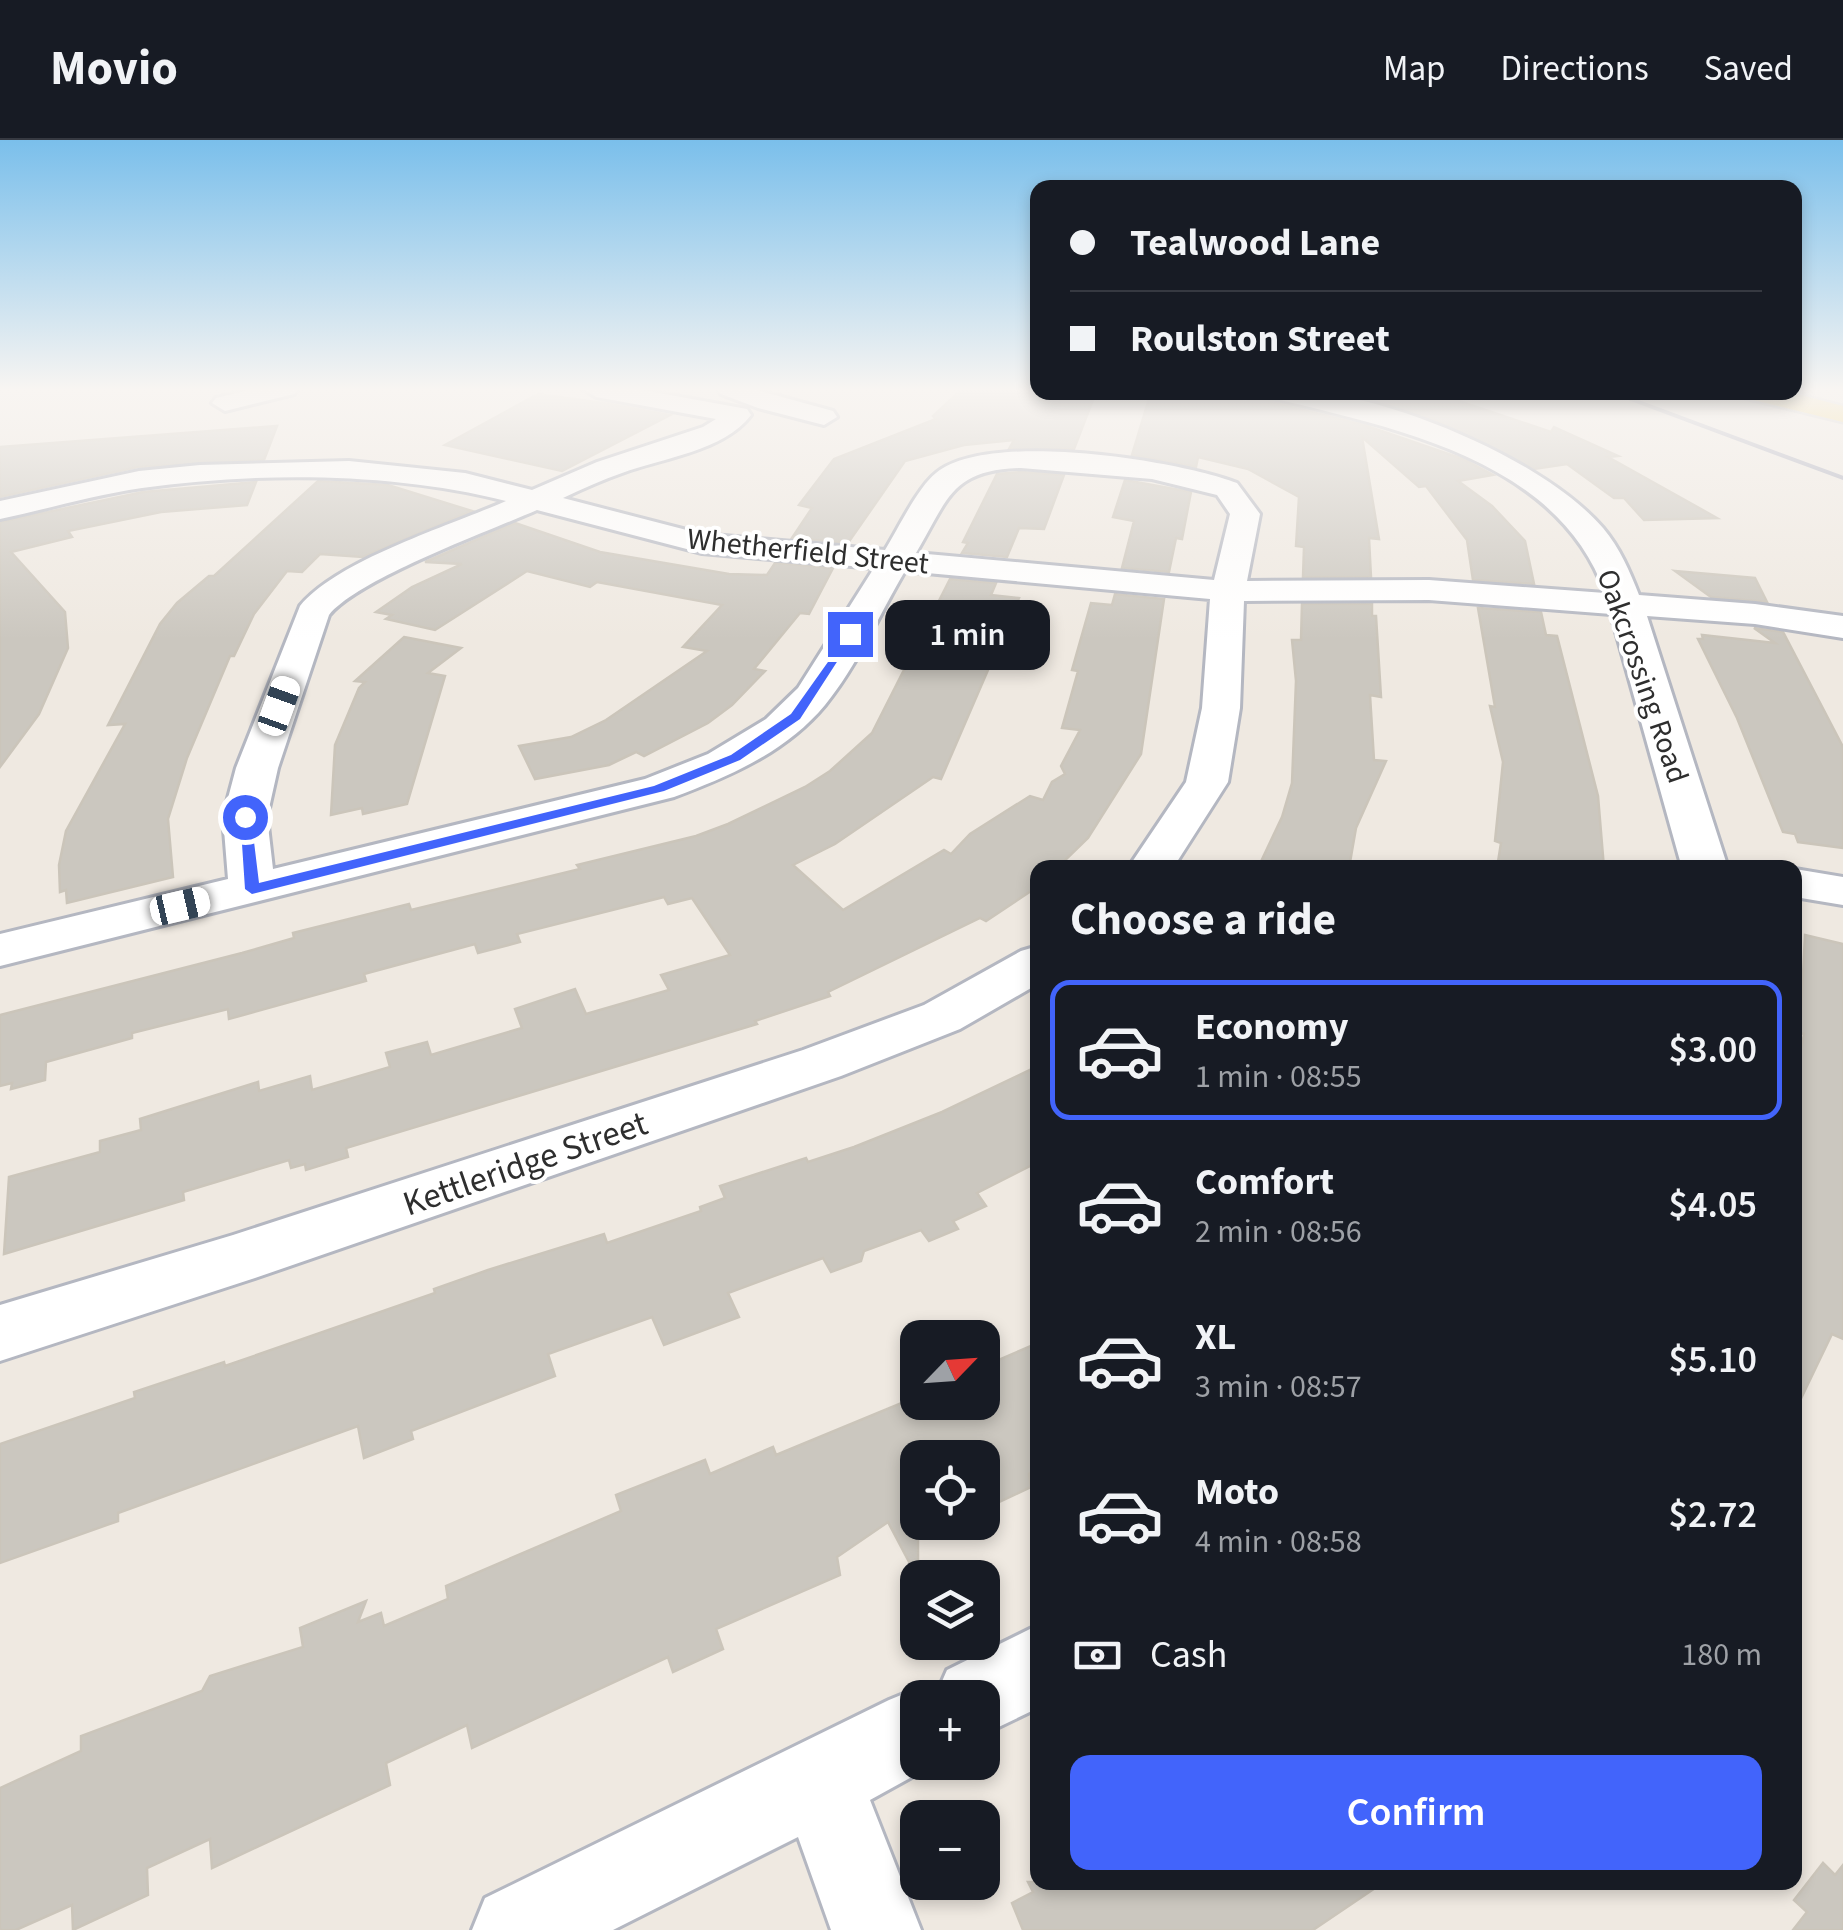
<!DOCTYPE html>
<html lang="en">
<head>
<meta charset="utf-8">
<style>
	body { margin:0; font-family:"Source Sans 3",sans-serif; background:#242831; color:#f1f3f6; height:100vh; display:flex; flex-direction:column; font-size:38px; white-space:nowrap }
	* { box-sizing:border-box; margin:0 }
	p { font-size:32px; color:#9ea1a6 }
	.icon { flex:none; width:55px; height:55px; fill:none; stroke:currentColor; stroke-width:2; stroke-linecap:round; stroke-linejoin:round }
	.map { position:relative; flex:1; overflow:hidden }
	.sheet { position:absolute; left:1030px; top:720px; width:772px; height:1030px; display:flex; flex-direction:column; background:#171b24; border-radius:20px; box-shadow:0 5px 15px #0003 }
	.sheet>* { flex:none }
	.top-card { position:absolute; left:1030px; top:40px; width:772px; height:220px; border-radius:20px; box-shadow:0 5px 15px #0003; display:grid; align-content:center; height:220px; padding:0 40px; background:#171b24 }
	.needle { width:65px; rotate:65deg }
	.tools { position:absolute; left:900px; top:1180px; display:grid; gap:20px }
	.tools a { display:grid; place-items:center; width:100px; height:100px; border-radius:20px; background:#171b24; box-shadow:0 5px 15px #0003; font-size:50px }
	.end { position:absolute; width:45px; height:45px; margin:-22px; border:12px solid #4264fb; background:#fff; box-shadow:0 0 0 5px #fff }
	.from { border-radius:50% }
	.bubble { position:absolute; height:70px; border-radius:20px; background:#171b24; box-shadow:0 5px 15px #0003; font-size:32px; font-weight:600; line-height:70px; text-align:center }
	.car { position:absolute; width:30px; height:60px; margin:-30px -15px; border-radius:12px; box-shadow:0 0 8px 2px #0007; background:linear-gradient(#fff 24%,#345 0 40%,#fff 0 76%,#345 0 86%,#fff 0) }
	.top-card b { display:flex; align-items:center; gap:35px; height:95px; font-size:38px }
	.top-card b+b { border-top:2px solid #363941 }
	.top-card i { width:25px; height:25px; background:#f1f3f6 }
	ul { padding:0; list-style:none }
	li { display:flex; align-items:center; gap:30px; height:140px; margin:0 20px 15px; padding:0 20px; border:5px solid transparent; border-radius:20px }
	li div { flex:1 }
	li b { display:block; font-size:38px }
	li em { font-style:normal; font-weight:600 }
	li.active { border-color:#4264fb }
	li>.icon { width:90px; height:90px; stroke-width:1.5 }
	h2 { padding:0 40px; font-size:45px; line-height:120px }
	.pay { display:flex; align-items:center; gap:25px; height:110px; padding:0 40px; font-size:38px }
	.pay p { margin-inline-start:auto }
	.button { display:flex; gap:20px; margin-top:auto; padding:20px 40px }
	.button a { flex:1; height:115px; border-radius:20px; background:#4264fb; color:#fff; font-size:40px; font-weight:600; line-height:115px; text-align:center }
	header { display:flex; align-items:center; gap:60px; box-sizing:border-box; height:140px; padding:0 50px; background:#171b24; border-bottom:2px solid #363941 }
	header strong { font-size:48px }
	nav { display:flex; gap:55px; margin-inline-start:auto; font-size:35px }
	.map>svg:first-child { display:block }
	.building { fill:#cbc7bf; stroke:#cbc5ba; stroke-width:2.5 }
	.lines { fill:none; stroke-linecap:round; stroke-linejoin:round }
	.minor-casing { stroke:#b4b7c1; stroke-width:6 }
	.major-casing { stroke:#c9c9c9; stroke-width:5 }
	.minor { fill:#fff; fill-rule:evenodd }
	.major { fill:#f2d163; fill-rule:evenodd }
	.rail { stroke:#a3a6b8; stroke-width:4 }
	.route { fill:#4264fb }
	.labels { text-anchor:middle; stroke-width:8; stroke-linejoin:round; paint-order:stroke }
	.far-street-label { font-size:30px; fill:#2e2e2e; stroke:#fff }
	.street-label { font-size:35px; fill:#2e2e2e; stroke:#fff }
</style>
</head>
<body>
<header>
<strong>Movio</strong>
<nav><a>Map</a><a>Directions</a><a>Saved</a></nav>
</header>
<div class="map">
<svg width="1843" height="1790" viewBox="0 0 1843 1790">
	<rect width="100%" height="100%" fill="#efe9e1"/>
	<g class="building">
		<polygon points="962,249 1096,252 1074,309 1009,309 1014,300 964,305 905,321 848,403 792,398 812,368 799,365 834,319 936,279 933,276"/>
		<polygon points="1151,252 1248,262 1249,252 1262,252 1267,261 1364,285 1463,319 1493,335 1458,341 1492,366 1525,401 1534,444 1473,440 1467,400 1426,346 1419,347 1362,297 1379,399 1369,398 1371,437 1303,437 1304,407 1296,406 1299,357 1248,329 1198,317 1196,327 1132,315"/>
		<polygon points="1342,252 1432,252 1551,292 1554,287 1618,316 1608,317 1717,378 1644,380 1624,358 1614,358 1567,324 1534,329 1433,279"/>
		<polygon points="538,254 610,264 670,275 562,331 445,305"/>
		<polygon points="277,286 264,320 138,327 0,357 0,307"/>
		<polygon points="1021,332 1064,335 1044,389 1019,388 1007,417 962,413 968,403 963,402 997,334"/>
		<polygon points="1125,340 1191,352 1182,399 1176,398 1169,432 1122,428 1134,381 1113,377"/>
		<polygon points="318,341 388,345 472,371 363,417 320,414 302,432 287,431 254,474 234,516 230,516 187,618 168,679 173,737 67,763 66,750 60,752 59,725 66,691 125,584 108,585 160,484 177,463 209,436 214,436"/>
		<polygon points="256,342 247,365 161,372 68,391 72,397 11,412 65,472 68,508 39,574 0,627 0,382 143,352"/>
		<polygon points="515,383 600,412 729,434 767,435 775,423 833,428 809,474 800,473 754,529 765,531 732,565 708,583 644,616 636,612 609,625 535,639 519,606 571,597 606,580 707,511 683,507 722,465 597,442 590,447 527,431 435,490 386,479 392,475 376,472 412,447 462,424 425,422"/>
		<polygon points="1675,431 1755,438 1767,462 1711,457"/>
		<polygon points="950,439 996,443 991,455 1019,458 941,639 933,637 835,704 793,725 843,770 944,710 951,714 970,694 1030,656 1043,660 1052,642 1065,634 1061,626 1080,590 1062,588 1078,531 1072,530 1091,463 1112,465 1115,454 1164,459 1141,614 1088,698 1057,728 1038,728 1038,745 1031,751 986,781 980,778 828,852 830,856 755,881 757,884 346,1008 348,1017 306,1030 305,1024 291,1028 289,1020 183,1052 184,1060 4,1114 9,1037 100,1012 100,1001 141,990 140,979 258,942 259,951 310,936 312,950 390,927 386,913 427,902 431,915 522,888 515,869 575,849 586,874 669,850 661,835 730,815 692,758 668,764 664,757 517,794 520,802 478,813 475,804 364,834 366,841 229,879 228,869 132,893 132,898 46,922 45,940 11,949 12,943 0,946 0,875 242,813 294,798 293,793 409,764 411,770 580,729 577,725 696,696 728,684 805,647 830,631 872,593"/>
		<polygon points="1302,464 1372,464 1372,476 1376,476 1381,557 1370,555 1374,620 1386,621 1356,688 1349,728 1258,728 1282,677 1292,643 1296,541 1292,500 1301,500"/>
		<polygon points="1478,468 1541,472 1546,495 1557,496 1598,656 1604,728 1497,728 1501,703 1495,701 1503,622 1490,566 1495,567"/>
		<polygon points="1754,488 1783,492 1843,607 1843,708 1798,702 1795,694 1783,692 1737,578 1698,499 1703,499 1702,495 1775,503"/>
		<polygon points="404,497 461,508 428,533 445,536 407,664 363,674 362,668 331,675 335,605 359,548 365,542 355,541"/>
		<polygon points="1805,795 1843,804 1843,1199 1832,1194 1795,1271 1795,941 1804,894 1800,893"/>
		<polygon points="1038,926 1038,1022 977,1053 986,1066 953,1081 958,1089 929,1101 921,1090 864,1111 861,1121 831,1132 823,1118 728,1153 739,1177 664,1205 652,1177 548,1214 555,1236 411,1291 413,1299 364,1318 358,1286 118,1373 118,1381 0,1423 0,1304 135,1258 134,1252 224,1222 225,1226 435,1153 434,1149 488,1130 604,1094 607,1103 701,1071 700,1067 725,1058 720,1046 806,1018 808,1022 854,1007 942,972"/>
		<polygon points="1038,1203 1038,1329 1029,1334 1031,1347 982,1370 982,1318 918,1318 918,1439 888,1382 837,1417 840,1435 716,1489 723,1509 673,1532 668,1517 472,1608 467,1585 386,1623 390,1645 212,1728 210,1699 147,1728 148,1755 73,1790 72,1765 16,1790 0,1790 0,1648 81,1611 81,1596 202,1551 210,1536 303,1507 300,1488 366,1461 358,1482 381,1473 384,1486 448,1459 446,1446 621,1371 616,1355 705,1320 710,1334 773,1307 776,1315 904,1262 982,1262 982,1227"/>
		<polygon points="1823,1723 1835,1735 1843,1725 1843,1790 1793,1790 1807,1772 1794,1760"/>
		<polygon points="1028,1742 1384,1742 1313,1790 1023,1790 1012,1763 1033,1752"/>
	</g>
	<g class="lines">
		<defs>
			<g id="minor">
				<polygon points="253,249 298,249 294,254 225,271 212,263 216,258"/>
				<path d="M 583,249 L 637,249 L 747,269 L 751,275 C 724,311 662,318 622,333 C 602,340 582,349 563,358 L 702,394 L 885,410 C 898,389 918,347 936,333 C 988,290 1177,320 1237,343 L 1260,374 L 1247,441 L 1429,440 L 1605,453 C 1558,318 1389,287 1268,257 L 1265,252 C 1282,252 1301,250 1318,252 C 1405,263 1546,322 1603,388 C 1620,408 1630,432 1639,455 L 1755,464 L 1843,476 L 1843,498 L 1755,484 L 1647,476 L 1728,728 L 1682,728 L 1611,474 L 1429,460 L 1244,461 L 1240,568 L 1228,642 L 1173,728 L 1128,728 L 1186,642 L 1202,568 L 1210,459 L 905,431 C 879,475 857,526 825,565 C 786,612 730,636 674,657 L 0,826 L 0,794 L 228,739 L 223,677 L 236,628 L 300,466 C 338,420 449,386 506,361 C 391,332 258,332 142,348 C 94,355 47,369 0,379 L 0,361 L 139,331 L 200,325 L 349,321 L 465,333 L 532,350 L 597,322 L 703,287 L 716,279 L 596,257 ZM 1021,328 L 1152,339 L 1217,355 L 1230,374 L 1214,440 L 916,413 C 948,359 951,330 1021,328 ZM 537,370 L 702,413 L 874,428 L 798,548 L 766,579 L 708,614 L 645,639 L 273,729 L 267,677 L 278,628 L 329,475 C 358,439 489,391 537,370 Z"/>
				<polygon points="717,249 753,249 833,271 837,277 824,285 758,268 721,254"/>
				<polygon points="1795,729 1843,737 1843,765 1795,757"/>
				<polygon points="1038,806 1038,844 960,889 841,936 255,1138 0,1221 0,1165 233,1095 803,910 924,865 1021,811"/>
				<polygon points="1038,1485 1038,1568 982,1595 982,1558 918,1558 918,1622 939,1622 870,1660 921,1790 831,1790 798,1697 613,1790 472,1790 485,1758 889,1560 918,1548 936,1555 947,1530"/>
			</g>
			<polygon id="major" points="1741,252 1789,252 1843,266 1843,282 1745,258"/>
		</defs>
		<use href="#minor" class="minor-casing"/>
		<use href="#major" class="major-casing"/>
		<use href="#minor" class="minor"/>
		<use href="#major" class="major"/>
		<polyline class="rail" points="1612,252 1843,338"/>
	</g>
	<linearGradient id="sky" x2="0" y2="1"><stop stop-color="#7abfeb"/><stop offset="0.5" stop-color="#f8f5f2"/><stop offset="1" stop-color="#f8f5f2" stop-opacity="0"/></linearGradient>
	<rect width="1843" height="499" fill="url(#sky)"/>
	<polygon class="route" points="850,491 855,494 800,579 740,620 664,651 252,754 245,749 240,674 251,677 259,743 654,646 731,615 791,574"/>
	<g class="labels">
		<g class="far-street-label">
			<text transform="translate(808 411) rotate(6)" y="10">Whetherfield Street</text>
			<text transform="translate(1643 536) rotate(71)" y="10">Oakcrossing Road</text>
		</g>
		<g class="street-label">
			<text transform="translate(525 1023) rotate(-19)" y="12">Kettleridge Street</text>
		</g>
	</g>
</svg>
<div class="tools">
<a><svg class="needle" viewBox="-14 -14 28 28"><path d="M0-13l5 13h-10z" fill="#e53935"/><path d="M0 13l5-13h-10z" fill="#9ea1a6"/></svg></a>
<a><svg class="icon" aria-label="locate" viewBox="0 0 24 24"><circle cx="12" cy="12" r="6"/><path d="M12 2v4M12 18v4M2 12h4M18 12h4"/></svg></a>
<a><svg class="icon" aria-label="layers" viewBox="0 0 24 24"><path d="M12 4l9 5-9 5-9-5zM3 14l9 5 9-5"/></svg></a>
<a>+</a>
<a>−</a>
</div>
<i class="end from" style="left:245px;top:677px"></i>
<i class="end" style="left:850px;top:494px"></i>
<div class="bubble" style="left:885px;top:460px;width:165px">1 min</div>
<i class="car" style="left:279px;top:566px;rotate:20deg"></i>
<i class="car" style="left:180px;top:766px;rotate:77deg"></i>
<div class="top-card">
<b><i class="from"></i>Tealwood Lane</b>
<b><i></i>Roulston Street</b>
</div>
<section class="sheet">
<h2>Choose a ride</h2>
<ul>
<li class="active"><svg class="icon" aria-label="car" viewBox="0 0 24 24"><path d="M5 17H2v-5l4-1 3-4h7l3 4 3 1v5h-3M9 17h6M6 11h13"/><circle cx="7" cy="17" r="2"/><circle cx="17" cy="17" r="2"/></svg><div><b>Economy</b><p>1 min · 08:55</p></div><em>$3.00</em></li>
<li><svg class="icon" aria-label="car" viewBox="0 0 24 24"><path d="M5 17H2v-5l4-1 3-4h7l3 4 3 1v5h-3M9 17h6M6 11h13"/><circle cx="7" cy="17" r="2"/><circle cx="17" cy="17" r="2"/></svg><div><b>Comfort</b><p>2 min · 08:56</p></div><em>$4.05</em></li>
<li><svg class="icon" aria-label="car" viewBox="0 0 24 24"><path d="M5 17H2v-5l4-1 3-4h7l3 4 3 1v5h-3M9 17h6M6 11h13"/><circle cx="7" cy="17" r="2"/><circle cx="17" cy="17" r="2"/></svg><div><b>XL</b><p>3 min · 08:57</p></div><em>$5.10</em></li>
<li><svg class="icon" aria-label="car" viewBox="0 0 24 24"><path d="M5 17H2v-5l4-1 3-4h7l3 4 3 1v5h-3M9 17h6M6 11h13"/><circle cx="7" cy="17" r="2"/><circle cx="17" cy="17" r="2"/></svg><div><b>Moto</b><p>4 min · 08:58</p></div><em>$2.72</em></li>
</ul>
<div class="pay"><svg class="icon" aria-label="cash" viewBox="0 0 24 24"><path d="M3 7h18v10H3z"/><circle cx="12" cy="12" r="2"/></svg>Cash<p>180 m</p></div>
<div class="button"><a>Confirm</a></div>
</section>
</div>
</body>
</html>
